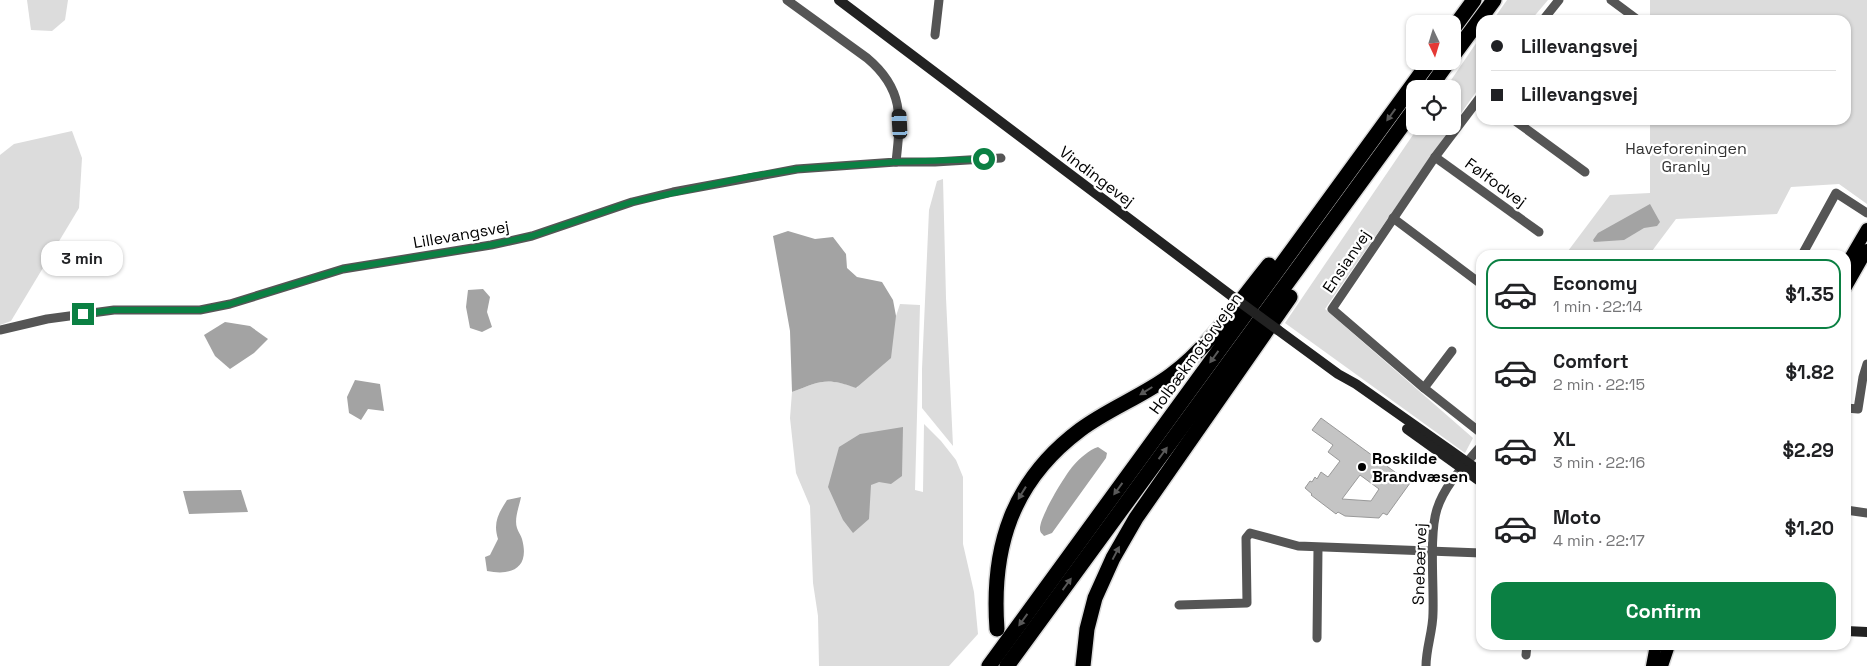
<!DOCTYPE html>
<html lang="en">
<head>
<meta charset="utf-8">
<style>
	body { margin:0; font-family:"Space Grotesk",sans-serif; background:#f2f2f2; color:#202124; height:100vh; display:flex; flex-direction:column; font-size:19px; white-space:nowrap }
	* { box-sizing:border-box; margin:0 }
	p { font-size:16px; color:#757577 }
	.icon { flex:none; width:28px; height:28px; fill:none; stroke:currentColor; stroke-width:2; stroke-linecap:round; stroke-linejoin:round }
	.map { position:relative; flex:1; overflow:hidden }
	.drawer { position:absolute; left:1476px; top:250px; width:375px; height:400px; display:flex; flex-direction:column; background:#fff; border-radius:15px; box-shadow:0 1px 4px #0004 }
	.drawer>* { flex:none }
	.hud { position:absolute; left:1476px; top:15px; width:375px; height:110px; border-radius:15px; box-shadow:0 1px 4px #0004; display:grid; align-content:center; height:110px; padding:0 15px; background:#fff }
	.needle { width:32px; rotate:176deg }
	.buttons { position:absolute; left:1406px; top:15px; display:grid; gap:10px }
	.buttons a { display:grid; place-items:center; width:55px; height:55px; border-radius:10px; background:#fff; box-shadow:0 1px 4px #0004; font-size:25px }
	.end { position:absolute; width:22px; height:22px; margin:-11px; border:6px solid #0b8043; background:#fff; box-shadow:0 0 0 2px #fff }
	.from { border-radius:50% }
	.bubble { position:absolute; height:35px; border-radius:15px; background:#fff; box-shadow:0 1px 4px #0004; font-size:16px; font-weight:700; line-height:35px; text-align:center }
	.car { position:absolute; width:15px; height:30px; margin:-15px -8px; border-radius:6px; box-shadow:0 0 4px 1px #0007; background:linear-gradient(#222 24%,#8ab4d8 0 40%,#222 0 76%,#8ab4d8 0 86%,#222 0) }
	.hud b { display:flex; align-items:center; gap:18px; height:48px; font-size:19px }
	.hud b+b { border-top:1px solid #e0e0e0 }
	.hud i { width:12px; height:12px; background:#202124 }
	ul { padding:9px 0 0; list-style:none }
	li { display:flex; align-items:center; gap:15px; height:70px; margin:0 10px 8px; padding:0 5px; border:2px solid transparent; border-radius:15px }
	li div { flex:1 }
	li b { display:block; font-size:19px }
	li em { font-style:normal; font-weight:700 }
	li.current { border-color:#0b8043 }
	li>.icon { width:45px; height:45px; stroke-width:1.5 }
	.action { display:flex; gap:10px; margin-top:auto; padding:10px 15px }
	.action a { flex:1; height:58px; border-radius:15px; background:#0b8043; color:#fff; font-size:20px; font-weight:700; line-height:58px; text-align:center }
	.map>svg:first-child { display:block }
	.green { fill:#dcdcdc }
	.water { fill:#a3a3a3 }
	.building { fill:#c4c4c4; stroke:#999; fill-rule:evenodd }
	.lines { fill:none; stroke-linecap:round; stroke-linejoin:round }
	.primary-casing { stroke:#dbdbdb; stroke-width:15 }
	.highway-casing { stroke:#dbdbdb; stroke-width:18 }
	.street { stroke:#555; stroke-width:9 }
	.secondary { stroke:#222; stroke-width:10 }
	.primary { stroke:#000; stroke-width:12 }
	.highway { stroke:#000; stroke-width:15 }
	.secondary-bridge { stroke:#222; stroke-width:10 }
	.oneway { fill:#595959 }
	.route { stroke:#0b8043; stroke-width:6 }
	.poi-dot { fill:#000; stroke:#fff; stroke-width:2 }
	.labels { text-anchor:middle; stroke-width:4.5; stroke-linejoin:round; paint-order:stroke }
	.park-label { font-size:16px; fill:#333; stroke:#fff }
	.street-label { font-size:16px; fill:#000; stroke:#fff }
	.poi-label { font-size:16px; font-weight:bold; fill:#000; stroke:#fff; text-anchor:start }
</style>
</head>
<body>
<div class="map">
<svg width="1867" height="666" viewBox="0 0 1867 666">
	<rect width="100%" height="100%" fill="#fff"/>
	<g class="green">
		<polygon points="27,0 68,0 65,20 52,31 31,30"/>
		<polygon points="1507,0 1548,0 1531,20 1493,20"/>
		<polygon points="1650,0 1867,0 1867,204 1839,184 1791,187 1777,214 1676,219 1649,255 1565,255 1610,195 1650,193 1650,120 1846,120 1846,20 1650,20"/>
		<polygon points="1481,36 1481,85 1452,126 1452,89 1445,89"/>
		<polygon points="1419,126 1452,126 1325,309 1473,438 1465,453 1285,323"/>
		<polygon points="72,131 82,158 79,208 11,321 0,325 0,155 14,144"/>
		<polygon points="943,179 946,298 953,446 922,408 922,369 929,210 937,181"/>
		<path d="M 900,304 L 920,305 L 915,490 L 923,492 L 924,424 L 941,441 L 956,460 L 963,477 L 963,544 L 974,592 L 978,634 L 949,666 L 819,666 L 818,616 L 813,583 L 810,506 L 796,473 L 790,418 L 792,392 C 821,381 826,377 857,388 L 896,316 Z"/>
	</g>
	<g class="water">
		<polygon points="1650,204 1660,222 1657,226 1644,228 1624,240 1594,242 1593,240 1598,233"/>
		<path d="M 788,231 L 815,239 L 833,237 L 846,254 L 847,268 L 857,277 L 882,282 L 893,300 L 896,316 L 891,358 L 856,388 C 826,377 821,381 792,392 L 790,331 L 773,236 Z"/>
		<polygon points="483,289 490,297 487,312 492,327 482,332 470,328 466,307 468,290"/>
		<polygon points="225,322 250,326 268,339 254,353 230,369 215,356 204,335"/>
		<polygon points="355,380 380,384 384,411 368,409 361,420 349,413 347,397"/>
		<polygon points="903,427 902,476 891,484 879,482 871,485 869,519 853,533 843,520 828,487 839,447 860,434"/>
		<path d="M 1098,447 L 1107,453 L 1106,458 L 1052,533 L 1044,536 C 1042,533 1040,533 1040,529 C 1039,518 1065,475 1073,466 C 1080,458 1089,450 1098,447 Z"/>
		<polygon points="241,490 248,512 189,514 183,491"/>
		<path d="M 521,497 C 519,507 514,519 517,528 C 518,532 521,535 522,539 C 530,568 512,576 487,571 L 485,557 L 490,555 L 498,539 C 493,523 498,514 507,500 Z"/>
	</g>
	<path class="building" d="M 1321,418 L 1410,483 L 1387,515 L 1383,513 L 1379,518 L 1345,516 L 1338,512 L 1336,514 L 1311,495 L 1312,494 L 1305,488 L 1310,481 L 1312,482 L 1315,477 L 1317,479 L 1321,472 L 1328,477 L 1340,461 L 1328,452 L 1333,445 L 1312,430 ZM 1360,475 L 1379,489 L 1371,501 L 1342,499 Z"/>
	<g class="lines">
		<defs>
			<g id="primary">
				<polyline points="1846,265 1867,229"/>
				<polyline points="1846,287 1867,250"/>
				<polyline points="1652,666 1656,645"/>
				<polyline points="1662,666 1669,645"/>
			</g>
			<g id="highway">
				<polyline points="1452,30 1474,0"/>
				<polyline points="1452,57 1494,0"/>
				<polyline points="1429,89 1449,61"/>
				<path d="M 997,629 C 991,547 1012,481 1080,430 C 1108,409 1143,396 1171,375 C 1210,346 1238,303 1269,265"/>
				<polyline points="989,666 1430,61"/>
				<polyline points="1007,666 1415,108"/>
				<polyline points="1083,666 1087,629 1095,598 1113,558 1136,518 1290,297"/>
			</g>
		</defs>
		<use href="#primary" class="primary-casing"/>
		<use href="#highway" class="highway-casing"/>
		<g class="street">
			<polyline points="1611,0 1638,20"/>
			<polyline points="1543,20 1559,0"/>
			<polyline points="935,35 939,0"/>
			<polyline points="1481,96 1435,157 1332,309 1424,388 1481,433"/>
			<polyline points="1514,120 1585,172"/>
			<polyline points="1435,157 1539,232"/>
			<polyline points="896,162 935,162 1001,158"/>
			<polyline points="1393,218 1481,284"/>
			<polyline points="1802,255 1836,193 1867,213"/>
			<path d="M 0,330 L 47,319 L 114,310 L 200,310 L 230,304 L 343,269 L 491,245 L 532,236 L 632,202 L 673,192 L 797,169 L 896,162 C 901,117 904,89 867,58 L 787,0"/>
			<polyline points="1424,388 1452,351"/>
			<polyline points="1846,408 1858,409 1863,377 1867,364"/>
			<polyline points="1846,510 1867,513"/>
			<polyline points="1179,605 1247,603 1246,538 1250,533 1298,546 1481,553"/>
			<polyline points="1317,638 1318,548"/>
			<polyline points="1526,655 1527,645"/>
			<path d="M 1426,666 C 1426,648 1433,631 1433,613 C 1434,585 1429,534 1437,509 C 1445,484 1465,465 1481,446"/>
		</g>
		<g class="secondary">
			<polyline points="839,0 1233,297"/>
			<polyline points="1278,330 1338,374 1356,384 1481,472"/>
			<polyline points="1407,429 1481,482"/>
			<polyline points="1846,631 1867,632"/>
		</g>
		<use href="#primary" class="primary"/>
		<use href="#highway" class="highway"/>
		<polyline class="secondary-bridge" points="1233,297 1278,330"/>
	</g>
	<defs><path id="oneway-solid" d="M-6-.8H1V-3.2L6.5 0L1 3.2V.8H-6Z" transform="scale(1.25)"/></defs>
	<g class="oneway">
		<use href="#oneway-solid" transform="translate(1391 115) rotate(126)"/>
		<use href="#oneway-solid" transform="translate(1214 357) rotate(126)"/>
		<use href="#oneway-solid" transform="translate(1146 391) rotate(148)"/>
		<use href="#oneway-solid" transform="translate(1163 453) rotate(-54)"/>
		<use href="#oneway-solid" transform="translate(1118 489) rotate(126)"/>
		<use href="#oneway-solid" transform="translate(1022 493) rotate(122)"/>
		<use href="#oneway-solid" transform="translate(1116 553) rotate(-62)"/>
		<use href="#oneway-solid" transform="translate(1067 584) rotate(-54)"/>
		<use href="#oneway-solid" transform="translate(1023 620) rotate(126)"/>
	</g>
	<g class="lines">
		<polyline class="route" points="83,314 114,310 200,310 230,304 343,269 491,245 532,236 632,202 752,176 798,169 896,162 984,159"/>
	</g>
	<circle class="poi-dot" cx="1362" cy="467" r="5"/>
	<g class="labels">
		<g class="park-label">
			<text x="1686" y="154">Haveforeningen<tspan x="1686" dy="18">Granly</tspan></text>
		</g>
		<g class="street-label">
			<text transform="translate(1097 176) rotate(37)" y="6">Vindingevej</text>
			<text transform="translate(1496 182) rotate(36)" y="6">Følfodvej</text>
			<text transform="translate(461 234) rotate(-10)" y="6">Lillevangsvej</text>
			<text transform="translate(1346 261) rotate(-56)" y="6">Ensianvej</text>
			<text transform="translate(1195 353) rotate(-54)" y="6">Holbækmotorvejen</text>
			<text transform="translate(1419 564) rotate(-88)" y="6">Snebærvej</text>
		</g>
		<g class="poi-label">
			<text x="1372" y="464">Roskilde<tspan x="1372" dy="18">Brandvæsen</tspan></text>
		</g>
	</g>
</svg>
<div class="buttons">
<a><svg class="needle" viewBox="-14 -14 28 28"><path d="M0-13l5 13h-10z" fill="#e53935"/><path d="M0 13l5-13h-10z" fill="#757577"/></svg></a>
<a><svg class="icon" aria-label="locate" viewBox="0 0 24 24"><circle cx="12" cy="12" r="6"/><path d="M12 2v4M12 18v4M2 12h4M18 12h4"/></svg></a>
</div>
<i class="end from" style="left:984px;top:159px"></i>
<i class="end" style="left:83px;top:314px"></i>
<div class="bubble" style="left:41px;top:241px;width:82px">3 min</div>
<i class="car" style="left:900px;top:124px;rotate:357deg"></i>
<div class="hud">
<b><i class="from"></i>Lillevangsvej</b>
<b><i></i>Lillevangsvej</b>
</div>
<section class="drawer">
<ul>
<li class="current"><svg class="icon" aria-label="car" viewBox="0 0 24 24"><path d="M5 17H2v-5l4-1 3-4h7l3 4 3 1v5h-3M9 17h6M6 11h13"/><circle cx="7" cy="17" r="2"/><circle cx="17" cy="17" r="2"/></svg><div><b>Economy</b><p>1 min · 22:14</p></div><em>$1.35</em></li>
<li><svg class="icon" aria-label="car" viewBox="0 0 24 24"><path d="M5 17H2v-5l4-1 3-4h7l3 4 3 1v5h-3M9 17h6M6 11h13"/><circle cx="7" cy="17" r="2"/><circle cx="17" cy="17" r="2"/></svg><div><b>Comfort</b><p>2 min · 22:15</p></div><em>$1.82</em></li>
<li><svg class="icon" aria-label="car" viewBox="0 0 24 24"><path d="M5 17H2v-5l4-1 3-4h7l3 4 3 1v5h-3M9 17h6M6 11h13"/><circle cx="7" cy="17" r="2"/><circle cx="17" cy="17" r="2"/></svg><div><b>XL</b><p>3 min · 22:16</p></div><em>$2.29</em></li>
<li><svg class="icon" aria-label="car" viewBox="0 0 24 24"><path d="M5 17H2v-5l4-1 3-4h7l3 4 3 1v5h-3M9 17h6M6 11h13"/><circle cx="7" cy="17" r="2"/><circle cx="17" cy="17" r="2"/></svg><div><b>Moto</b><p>4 min · 22:17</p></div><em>$1.20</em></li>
</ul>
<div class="action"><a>Confirm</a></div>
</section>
</div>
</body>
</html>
